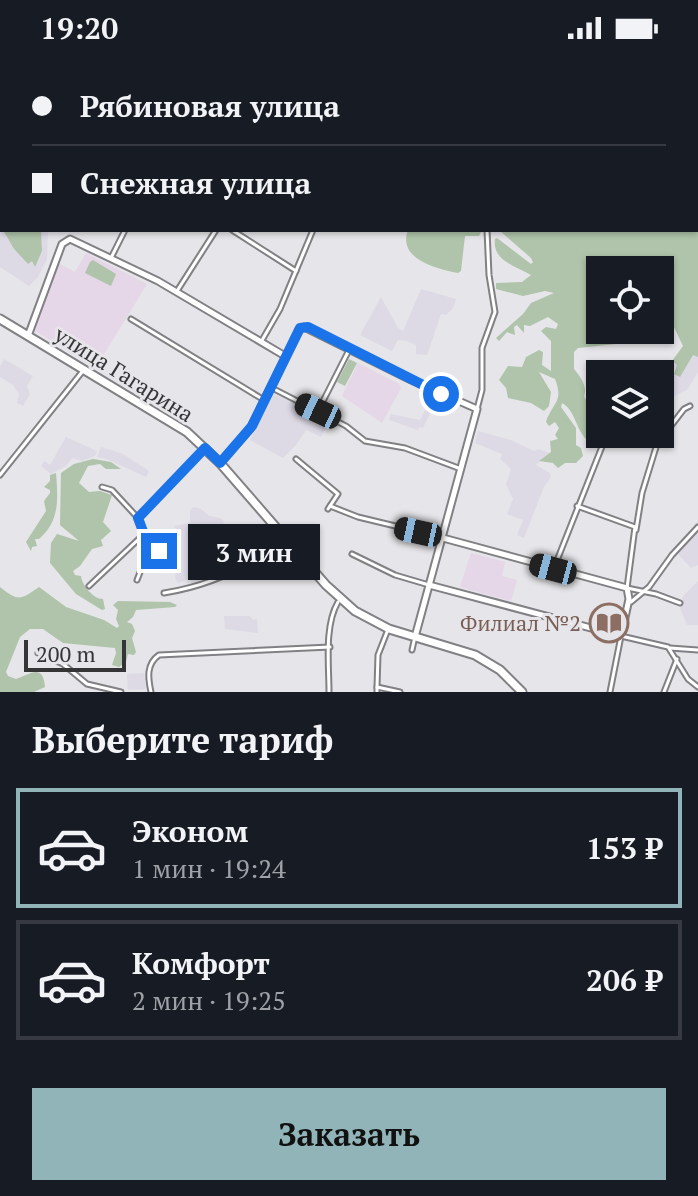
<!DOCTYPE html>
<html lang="ru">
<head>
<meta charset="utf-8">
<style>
	body { margin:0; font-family:"PT Serif",serif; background:#20242c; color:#f1f3f6; height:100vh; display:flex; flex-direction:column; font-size:30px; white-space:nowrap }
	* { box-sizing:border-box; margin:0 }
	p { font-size:26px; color:#9ea1a6 }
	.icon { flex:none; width:44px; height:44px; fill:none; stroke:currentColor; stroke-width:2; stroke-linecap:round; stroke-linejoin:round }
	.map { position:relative; height:636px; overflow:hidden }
	.sheet { display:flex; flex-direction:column; background:#171b24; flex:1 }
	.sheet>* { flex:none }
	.hud { position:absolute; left:0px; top:0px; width:698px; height:176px; box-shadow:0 2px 6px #0004; display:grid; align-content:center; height:176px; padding:0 32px; background:#171b24 }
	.buttons { position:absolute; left:586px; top:200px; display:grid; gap:16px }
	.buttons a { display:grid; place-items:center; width:88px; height:88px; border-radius:0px; background:#171b24; box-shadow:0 2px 6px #0004; font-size:40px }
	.scale { position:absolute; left:24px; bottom:20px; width:102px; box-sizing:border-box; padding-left:8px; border:4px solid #353537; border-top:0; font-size:22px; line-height:28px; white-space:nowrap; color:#353537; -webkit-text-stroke:6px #e6e5e9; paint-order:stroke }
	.end { position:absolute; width:36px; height:36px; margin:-18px; border:10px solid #1a73e8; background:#fff; box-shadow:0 0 0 4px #fff }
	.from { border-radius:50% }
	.bubble { position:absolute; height:56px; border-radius:0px; background:#171b24; box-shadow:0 2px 6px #0004; font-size:26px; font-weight:800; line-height:56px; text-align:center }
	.car { position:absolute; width:24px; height:48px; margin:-24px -12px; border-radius:10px; box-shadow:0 0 6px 2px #0007; background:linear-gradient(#222 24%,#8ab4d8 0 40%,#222 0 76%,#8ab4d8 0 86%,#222 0) }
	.hud b { display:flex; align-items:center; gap:28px; height:76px; font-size:30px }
	.hud b+b { border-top:2px solid #363941 }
	.hud i { width:20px; height:20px; background:#f1f3f6 }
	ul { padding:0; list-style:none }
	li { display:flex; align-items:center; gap:24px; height:120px; margin:0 16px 12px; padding:0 16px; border:4px solid #363941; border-radius:0px }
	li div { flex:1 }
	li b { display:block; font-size:30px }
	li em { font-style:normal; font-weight:800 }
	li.current { border-color:#91b4b9 }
	li>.icon { width:72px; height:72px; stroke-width:1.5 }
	h2 { padding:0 32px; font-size:36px; line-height:96px }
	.cta { display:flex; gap:16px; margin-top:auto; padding:16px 32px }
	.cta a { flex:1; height:92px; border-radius:0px; background:#91b4b9; color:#111; font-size:32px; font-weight:800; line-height:92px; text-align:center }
	.status { display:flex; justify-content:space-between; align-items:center; height:56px; padding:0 40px; background:#171b24; direction:ltr }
	.status svg { height:22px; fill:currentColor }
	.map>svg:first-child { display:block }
	.built { fill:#dddae6 }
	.education { fill:#e5d6e8 }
	.green { fill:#afc4aa }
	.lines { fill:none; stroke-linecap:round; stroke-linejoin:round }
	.street-casing { stroke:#818084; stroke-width:7 }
	.secondary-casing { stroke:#818084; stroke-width:9 }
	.primary-casing { stroke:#818084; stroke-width:11 }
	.street { stroke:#fff; stroke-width:3 }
	.secondary { stroke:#fff; stroke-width:5 }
	.primary { stroke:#fff; stroke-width:7 }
	.route { stroke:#1a73e8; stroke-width:10 }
	.labels { text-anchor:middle; stroke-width:6; stroke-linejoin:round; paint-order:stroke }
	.street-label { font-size:22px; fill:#353537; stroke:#e6e5e9 }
	.education-label { font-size:22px; fill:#785e54; stroke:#e6e5e9; text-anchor:end }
</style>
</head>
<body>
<div class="status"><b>19:20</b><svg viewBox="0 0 49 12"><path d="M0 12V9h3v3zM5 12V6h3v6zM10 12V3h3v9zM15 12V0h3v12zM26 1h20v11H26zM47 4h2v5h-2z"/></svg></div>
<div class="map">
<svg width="698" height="636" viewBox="0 0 698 636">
	<rect width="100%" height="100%" fill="#e6e5e9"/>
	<g class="built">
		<polygon points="0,169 14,193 28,208 32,204 35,211 42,195 41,174 48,174 47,203 38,221 29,230 0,211"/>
		<polygon points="421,233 456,243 453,252 446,259 441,258 427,299 416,298 416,289 407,285 398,284 392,295 360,279 381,241 398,272 403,275"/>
		<polygon points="693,298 698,301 698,316 687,334 674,340 663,334 671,319 667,316 672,306 677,309 673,317 679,321"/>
		<polygon points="4,303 33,320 27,330 30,338 23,350 17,347 19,338 13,329 0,321 0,311"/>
		<polygon points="274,338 323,361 322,364 328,367 321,381 306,374 296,389 283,402 250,384"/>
		<polygon points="427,351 432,353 423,372 419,371 418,374 389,364 391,358 420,364"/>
		<polygon points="478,375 511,384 534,395 539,393 549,397 536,409 550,417 551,421 544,431 524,482 517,479 523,464 507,458 513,443 506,428 511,413 500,403 502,398 475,387"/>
		<polygon points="66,381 97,395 95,400 82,405 72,402 66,410 51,418 41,410 44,405 50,409"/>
		<polygon points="101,391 123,398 149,415 146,421 107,403 97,401"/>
		<polygon points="194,451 201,453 209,460 221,462 224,466 217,493 216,514 178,527 175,522 178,502 172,494 176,490 171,483 179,478 174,470 190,467 190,454"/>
		<polygon points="698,476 698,509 691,512 677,497"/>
		<polygon points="698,525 698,569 687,569 680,552 683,540"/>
		<polygon points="224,560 250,560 253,564 257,563 258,577 225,573"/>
		<polygon points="144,617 146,633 128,634 127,618"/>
	</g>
	<g class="education">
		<polygon points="86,197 147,228 96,311 35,275 58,207 75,216"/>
		<polygon points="358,307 399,328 401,332 382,367 342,340"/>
		<polygon points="471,497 505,506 502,520 517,524 511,545 460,531"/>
	</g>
	<g class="green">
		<polygon points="0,0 237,0 2,2 2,172"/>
		<path d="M 463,0 L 698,0 L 698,301 L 693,299 L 680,321 L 674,318 L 677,309 L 672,305 L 683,290 L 673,269 L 663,266 L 660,271 L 660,214 L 600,214 L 600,274 L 639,274 L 629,279 L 629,285 L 625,287 L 578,292 L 574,296 L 574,313 C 580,320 588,331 584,340 L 596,364 L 593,375 L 586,383 C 576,373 575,354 562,347 L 561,351 L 576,372 L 576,389 L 581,392 L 583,400 L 576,407 L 565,407 L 558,412 L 553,407 L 539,405 L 551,396 L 550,385 L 558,383 L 555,379 L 559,372 L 555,366 L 549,370 L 546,366 C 553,346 564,346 555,323 L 539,316 L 551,336 L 549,350 L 544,355 L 531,347 L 508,342 L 506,332 L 499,324 L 508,310 L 522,311 L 526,301 L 539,294 L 543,296 L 542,309 L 551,315 L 551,285 L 541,275 L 546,271 L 556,273 L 558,268 L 548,261 L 530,270 L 524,269 L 524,277 L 517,269 L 514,271 L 515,279 L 507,276 L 499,285 L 496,282 L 523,258 L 531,247 L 554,237 L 545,235 L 523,240 L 496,233 L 496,227 L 522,226 L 531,219 C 516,210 492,205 495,183 L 497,182 L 531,208 L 533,206 L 531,202 L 499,174 L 696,174 L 696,2 L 462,2 Z"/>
		<polygon points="3,174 41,174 42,195 35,211 32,205 28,208 14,193"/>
		<path d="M 408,174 L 482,174 L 479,180 L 465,180 L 461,215 L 458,217 C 437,213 397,203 408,174 Z"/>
		<polygon points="93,204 116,218 111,230 85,217 90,206"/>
		<polygon points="349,303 357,307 345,330 337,326"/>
		<path d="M 93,403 L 111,406 L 121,413 L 106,413 L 100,408 L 88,410 L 79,427 L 89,436 L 100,435 L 112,439 L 103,466 L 111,475 L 101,484 L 103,490 L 92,493 L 80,510 L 73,515 L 75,519 L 81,520 C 82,529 93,543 103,543 L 105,553 L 102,554 L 76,538 L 50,507 L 51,487 L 57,478 L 79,485 L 60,469 L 61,417 L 74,408 Z"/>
		<path d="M 56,417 C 58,443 60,465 39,483 L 35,483 L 37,490 L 32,491 L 31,495 L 26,486 L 46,455 L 44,445 L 50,437 L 50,434 L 44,431 L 50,425 L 50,419 Z"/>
		<path d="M 0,531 C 19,546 20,544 39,531 L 66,551 L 104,564 L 117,572 L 119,570 L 116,563 L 118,554 L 113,549 L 118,545 L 170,546 L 177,549 L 175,551 L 136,554 L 133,561 L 127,566 L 132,568 L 135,575 L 132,582 L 136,596 L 134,599 L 128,598 L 126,606 L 119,611 L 112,609 L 116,597 L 115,592 L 63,587 L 43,573 L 30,573 L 20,581 L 6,616 L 8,620 L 16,623 C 29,619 43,606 45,631 L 34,636 L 0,636 Z"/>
	</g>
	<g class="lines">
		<defs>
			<g id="street">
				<polyline points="232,174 296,215"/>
				<polyline points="111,202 125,174"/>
				<polyline points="177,235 216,174"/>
				<polyline points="131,263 264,344"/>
				<polyline points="261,286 280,253 313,174"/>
				<polyline points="630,318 633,310"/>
				<polyline points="272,332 346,370 365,385 405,392 461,413"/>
				<polyline points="477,353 482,334 482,292 495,256 489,219 487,174"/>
				<polyline points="318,355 349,294"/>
				<polyline points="296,403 338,438 328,453"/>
				<polyline points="0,419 82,316"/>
				<polyline points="102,431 112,434 138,462"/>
				<polyline points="330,450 358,461 441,481"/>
				<polyline points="577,450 635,471 627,532 656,538 680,547"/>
				<polyline points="636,474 642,437 657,388 684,353 690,350"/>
				<polyline points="144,478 163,502"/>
				<polyline points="352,498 395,519 429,529"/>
				<polyline points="554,512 607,378"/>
				<polyline points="137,524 144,506 156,491"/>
				<polyline points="89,530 144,478 138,462 202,395"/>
				<path d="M 164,537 C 208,530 248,512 282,484"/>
				<polyline points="631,546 649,531 672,499 698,471"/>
				<polyline points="670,592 698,594"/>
				<polyline points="412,594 414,585"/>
				<polyline points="38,597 63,608 87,628 121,636"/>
				<polyline points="377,631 378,599 387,576"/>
				<path d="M 151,636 C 148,622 146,608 159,599 L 330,591"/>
				<path d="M 329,636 C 329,609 324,570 338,546"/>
				<polyline points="377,636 377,631 400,636"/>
				<polyline points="610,636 621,580 668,591 688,623 698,631"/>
				<polyline points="664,636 677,603"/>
			</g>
			<g id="secondary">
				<polyline points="28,280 62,188 70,183 158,225 285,300"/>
				<polyline points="220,407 250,373 299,274 304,271 411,324 477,353 415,581"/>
				<polyline points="429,529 621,580 629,543 627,532 443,482"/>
			</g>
			<polyline id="primary" points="0,263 187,376 220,407 326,529 355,555 389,573 475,599 500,614 522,636"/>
		</defs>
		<use href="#street" class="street-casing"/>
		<use href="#secondary" class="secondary-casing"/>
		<use href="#primary" class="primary-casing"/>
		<use href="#street" class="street"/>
		<use href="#secondary" class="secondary"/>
		<use href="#primary" class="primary"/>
	</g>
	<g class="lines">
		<polyline class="route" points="159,495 144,478 138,462 205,392 220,407 252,370 300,272 308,271 441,338"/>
	</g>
	<defs>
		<symbol id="library-ring" viewBox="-11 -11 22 22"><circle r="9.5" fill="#e6e5e9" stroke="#8d6e63" stroke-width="1.5"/><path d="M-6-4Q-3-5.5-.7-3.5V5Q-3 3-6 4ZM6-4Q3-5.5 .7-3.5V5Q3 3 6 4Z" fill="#8d6e63"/></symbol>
	</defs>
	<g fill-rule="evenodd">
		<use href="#library-ring" x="587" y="545" width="44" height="44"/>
	</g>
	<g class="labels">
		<g class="street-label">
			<text transform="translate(124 318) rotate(32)" y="8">улица Гагарина</text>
		</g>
		<g class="education-label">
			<text x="581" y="575">Филиал №2</text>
		</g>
	</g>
</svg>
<div class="buttons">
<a><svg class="icon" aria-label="locate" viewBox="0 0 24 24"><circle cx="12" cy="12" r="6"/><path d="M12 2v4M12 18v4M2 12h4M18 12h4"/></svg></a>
<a><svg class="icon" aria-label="layers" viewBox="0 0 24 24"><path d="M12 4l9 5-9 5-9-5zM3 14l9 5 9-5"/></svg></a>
</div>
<div class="scale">200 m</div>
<i class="end from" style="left:441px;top:338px"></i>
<i class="end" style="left:159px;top:495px"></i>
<div class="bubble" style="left:188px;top:468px;width:132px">3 мин</div>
<i class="car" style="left:318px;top:355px;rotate:295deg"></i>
<i class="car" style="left:418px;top:476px;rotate:282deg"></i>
<i class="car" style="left:553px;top:513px;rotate:285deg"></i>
<div class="hud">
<b><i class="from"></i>Рябиновая улица</b>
<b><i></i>Снежная улица</b>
</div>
</div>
<section class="sheet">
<h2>Выберите тариф</h2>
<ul>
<li class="current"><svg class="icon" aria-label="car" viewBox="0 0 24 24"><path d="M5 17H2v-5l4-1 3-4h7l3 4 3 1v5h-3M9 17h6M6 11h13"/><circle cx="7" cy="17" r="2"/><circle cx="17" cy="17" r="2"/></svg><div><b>Эконом</b><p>1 мин · 19:24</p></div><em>153 ₽</em></li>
<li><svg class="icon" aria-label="car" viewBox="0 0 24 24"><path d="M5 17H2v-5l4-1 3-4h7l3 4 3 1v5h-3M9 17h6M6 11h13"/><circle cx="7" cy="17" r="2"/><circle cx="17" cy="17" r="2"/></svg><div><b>Комфорт</b><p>2 мин · 19:25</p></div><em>206 ₽</em></li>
</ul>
<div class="cta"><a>Заказать</a></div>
</section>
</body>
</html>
